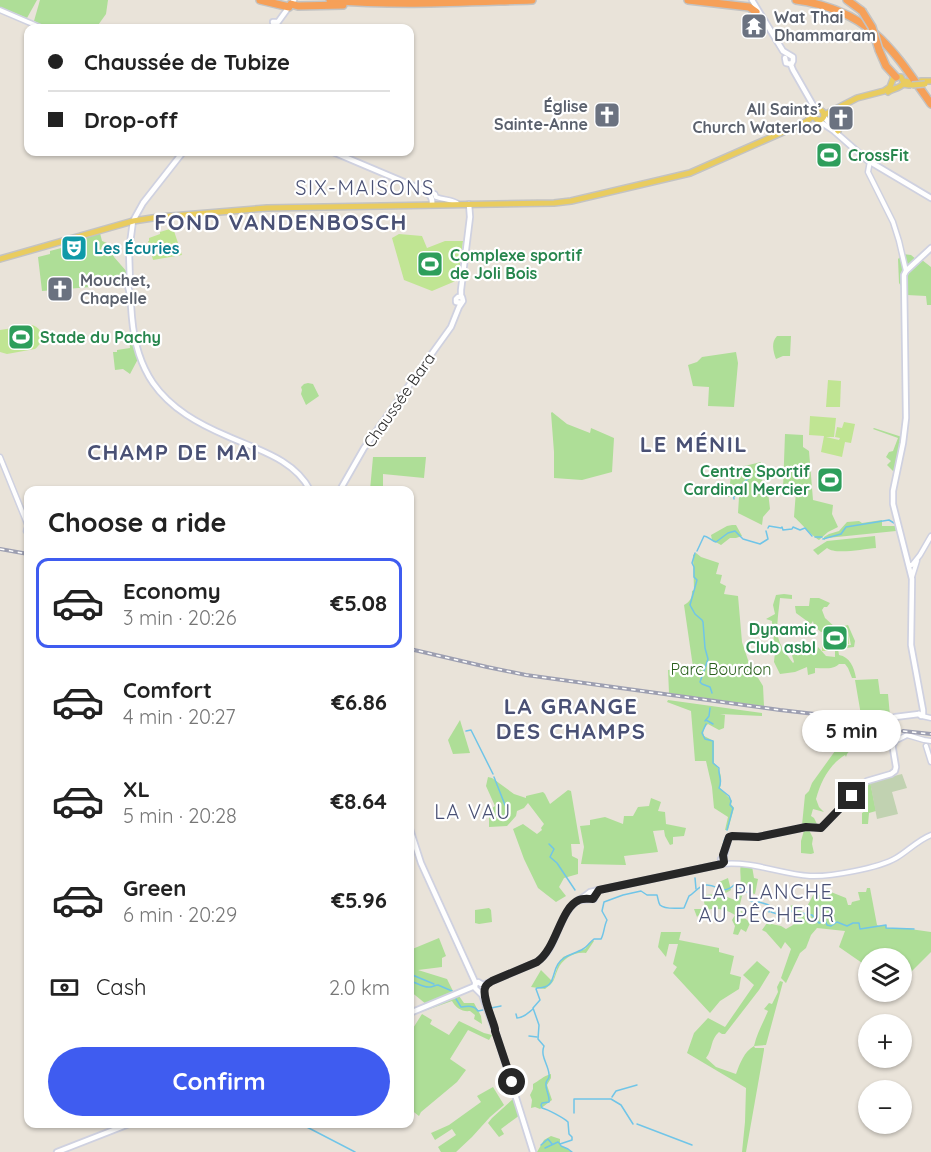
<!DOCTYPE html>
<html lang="en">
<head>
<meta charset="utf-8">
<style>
	body { margin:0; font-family:Quicksand,sans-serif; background:#f2f2f2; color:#222; height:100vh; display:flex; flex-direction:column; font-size:22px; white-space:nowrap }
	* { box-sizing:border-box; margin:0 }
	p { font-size:20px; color:#767676 }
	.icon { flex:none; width:33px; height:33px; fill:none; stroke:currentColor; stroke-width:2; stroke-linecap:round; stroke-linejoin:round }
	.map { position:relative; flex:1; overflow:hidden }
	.side { position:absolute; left:24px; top:486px; width:390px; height:642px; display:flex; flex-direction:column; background:#fff; border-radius:12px; box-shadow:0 2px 4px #0004 }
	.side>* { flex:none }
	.banner { position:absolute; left:24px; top:24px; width:390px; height:132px; border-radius:12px; box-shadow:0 2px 4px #0004; display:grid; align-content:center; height:132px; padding:0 24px; background:#fff }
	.buttons { position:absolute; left:858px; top:948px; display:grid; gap:12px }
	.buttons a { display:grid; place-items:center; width:54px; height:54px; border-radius:50%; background:#fff; box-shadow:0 2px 4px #0004; font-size:30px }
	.end { position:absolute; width:27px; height:27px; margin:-14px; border:8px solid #272727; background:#fff; box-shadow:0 0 0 3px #fff }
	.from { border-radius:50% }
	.bubble { position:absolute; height:42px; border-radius:21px; background:#fff; box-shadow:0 2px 4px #0004; font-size:20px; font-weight:800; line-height:42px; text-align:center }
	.banner b { display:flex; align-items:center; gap:21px; height:57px; font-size:22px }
	.banner b+b { border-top:2px solid #e0e0e0 }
	.banner i { width:15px; height:15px; background:#222 }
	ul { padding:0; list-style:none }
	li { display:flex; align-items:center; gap:18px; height:90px; margin:0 12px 9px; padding:0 12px; border:3px solid transparent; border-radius:12px }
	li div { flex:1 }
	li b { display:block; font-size:22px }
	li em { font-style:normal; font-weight:800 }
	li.on { border-color:#3f5cf0 }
	li>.icon { width:54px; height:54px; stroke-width:1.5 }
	h2 { padding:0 24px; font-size:27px; line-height:72px }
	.pay { display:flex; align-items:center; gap:15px; height:66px; padding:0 24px; font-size:22px }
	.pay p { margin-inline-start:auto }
	.primary-button { display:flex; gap:12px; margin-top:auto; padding:12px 24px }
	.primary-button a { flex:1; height:69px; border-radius:36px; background:#3f5cf0; color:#fff; font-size:24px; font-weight:800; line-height:69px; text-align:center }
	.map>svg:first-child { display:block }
	.green { fill:#aede97 }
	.cemetery { fill:#c1d2b1 }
	.pitch { fill:#c0e593 }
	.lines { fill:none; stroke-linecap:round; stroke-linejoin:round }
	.stream { stroke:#70c5e8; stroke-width:1.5 }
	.tertiary-casing { stroke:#cfd1e0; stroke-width:7 }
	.secondary-casing { stroke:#cfd1e0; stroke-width:8 }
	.primary-casing { stroke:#c3c3c3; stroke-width:8 }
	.motorway-casing { stroke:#c3c3c3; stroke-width:10 }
	.tertiary { stroke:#fff; stroke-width:4 }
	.secondary { stroke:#fff; stroke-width:4.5 }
	.primary { stroke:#e9cc5f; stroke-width:5 }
	.motorway { stroke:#f6a058; stroke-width:7 }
	.rail-casing { stroke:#9d9fb1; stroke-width:4 }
	.rail { stroke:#fff; stroke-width:1.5; stroke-dasharray:4.5; stroke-linecap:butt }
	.secondary-bridge-casing { stroke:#cfd1e0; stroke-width:8; stroke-linecap:butt }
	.primary-bridge-casing { stroke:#c3c3c3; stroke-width:8; stroke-linecap:butt }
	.motorway-bridge-casing { stroke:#c3c3c3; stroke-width:10; stroke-linecap:butt }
	.secondary-bridge { stroke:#fff; stroke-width:4.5 }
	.primary-bridge { stroke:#e9cc5f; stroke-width:5 }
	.motorway-bridge { stroke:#f6a058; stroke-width:7 }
	.route { stroke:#272727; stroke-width:8 }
	.labels { text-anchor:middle; stroke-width:4.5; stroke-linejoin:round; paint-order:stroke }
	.worship-label { font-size:16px; font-weight:bold; fill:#5b616d; stroke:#fff; text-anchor:start }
	.leisure-label { font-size:16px; font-weight:bold; fill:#27864d; stroke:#fff; text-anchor:start }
	.culture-label { font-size:16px; font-weight:bold; fill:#0d838f; stroke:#fff; text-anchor:start }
	.street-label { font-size:16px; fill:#272727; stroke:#fff }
	.park-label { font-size:16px; fill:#295f1c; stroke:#fff }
	.quarter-label { font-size:20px; letter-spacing:1.5px; fill:#4a5175; stroke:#fff }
	.district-label { font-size:22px; font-weight:bold; letter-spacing:1.5px; fill:#4a5175; stroke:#fff }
</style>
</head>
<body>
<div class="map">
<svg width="931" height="1152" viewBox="0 0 931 1152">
	<rect width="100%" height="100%" fill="#e9e3d9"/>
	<g class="green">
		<polygon points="0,0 37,0 27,18 0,7"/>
		<polygon points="40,0 108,0 106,14 96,28 49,28 34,21"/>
		<polygon points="100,233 102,241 107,243 109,243 114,257 127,272 127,284 42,291 38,257 50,254 50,251 65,247 65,243"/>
		<polygon points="903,254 911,255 917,260 922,260 931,267 931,305 927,305 926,296 907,295 899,283 898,259"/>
		<path d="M 777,336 L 791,336 L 790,356 L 783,356 L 776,359 C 773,351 771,342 777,336 Z"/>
		<polygon points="129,340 133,340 138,359 130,374 123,369 115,370 113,352 117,352 117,350 130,348"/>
		<polygon points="736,352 738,363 734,407 708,406 709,387 693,386 688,365 697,362 702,357"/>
		<polygon points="308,383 313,384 319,396 306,405 301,394 302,390 301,387 304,384"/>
		<polygon points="552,412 567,424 590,433 591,428 614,438 612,472 582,480 554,478 554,452 551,413"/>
		<polygon points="874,428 902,437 895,473 887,465 891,461 886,457 889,452 893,451 898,438 873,429"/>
		<path d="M 785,434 L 803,435 L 803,447 L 809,451 L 813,500 L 833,505 L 832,514 L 838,527 L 828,532 L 819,540 C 813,537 800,522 794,517 L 796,491 L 783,489 Z"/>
		<polygon points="373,457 426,457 424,478 383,474 383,490 370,490"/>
		<polygon points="761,462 763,491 768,492 770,509 763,517 762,525 738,513 739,497 728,497 732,469"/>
		<polygon points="882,520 882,526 895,526 896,531 827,538 824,540 824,537 829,534 839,531 847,522 859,521 862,523"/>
		<polygon points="732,525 736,525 742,536 736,538 730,538 721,545 712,540 711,535 727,526"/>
		<path d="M 875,536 L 876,548 C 863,549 835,555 827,548 L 818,555 L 813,550 L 827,541 Z"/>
		<path d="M 696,553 L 701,557 L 719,563 L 716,574 L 722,575 L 720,583 L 726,586 L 724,594 L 738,596 L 742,642 L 749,663 L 763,686 L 764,706 L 669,693 L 668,670 L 693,667 L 684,605 C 690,602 692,598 692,591 L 694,590 L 693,555 Z"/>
		<path d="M 784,594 L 792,595 L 792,599 L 780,598 C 779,609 776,626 778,637 C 780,646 787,655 793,663 L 794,662 L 791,652 L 817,652 L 818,647 L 826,656 L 835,657 L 835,646 L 851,645 L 848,631 L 821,632 L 814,626 L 813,621 L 811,624 L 796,613 L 795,606 L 809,606 L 810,598 L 819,598 L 830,603 L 827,607 L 824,607 L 822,610 L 825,618 L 836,628 L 848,625 L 855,641 L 854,647 L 838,649 L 839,655 C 850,657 854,667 856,678 L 852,678 L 848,668 L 845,664 L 839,664 C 833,670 823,668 815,668 L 815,673 L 808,675 L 807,667 L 795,672 L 780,674 L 774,662 L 775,652 L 771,645 C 777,638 771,630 772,621 L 766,619 L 775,614 L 773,605 L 776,595 Z"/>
		<polygon points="878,679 880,694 888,694 890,716 861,715 855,680"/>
		<path d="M 668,700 L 762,713 L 762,716 L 720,714 L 725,715 L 724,728 L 719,730 L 708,724 C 704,727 702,731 704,736 L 714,741 L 714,763 C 720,769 723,778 720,788 L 732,801 L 731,804 L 734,808 L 728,830 L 725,830 L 728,817 L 714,808 L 712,787 L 706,761 L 695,761 L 691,711 L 667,702 Z"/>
		<polygon points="460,720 470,753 453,754 448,740"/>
		<path d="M 837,739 L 849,742 L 853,746 L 847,754 L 846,757 L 845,755 C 829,765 821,781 816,799 L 819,807 L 824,812 L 813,809 L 811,816 L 814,818 L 817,824 L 810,824 L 809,830 L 813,838 L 812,844 L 814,853 L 811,854 L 801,853 L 801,841 L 805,827 L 802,825 L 805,795 L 809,791 L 812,783 L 835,751 L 833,744 Z"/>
		<polygon points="488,777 492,778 514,794 526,798 526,796 543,792 545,794 550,804 568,790 571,791 580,844 571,844 572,856 578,859 578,874 564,878 559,887 566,896 556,902 538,888 524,859 513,829 523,824 537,834 542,830 541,828 544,824 528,803 524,808 517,811 516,816 507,826 489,827 489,810 495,806 486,786"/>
		<polygon points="870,781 876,811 869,813 868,824 862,824 862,813 865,811 861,789"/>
		<polygon points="651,798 661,802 658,811 665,812 666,824 686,828 684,836 673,837 673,844 670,845 665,836 664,830 653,831 658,852 624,856 626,865 581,864 584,847 580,826 590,825 590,820 605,817 623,824 624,816 633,816 638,807 649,806"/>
		<path d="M 741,865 L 752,866 L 754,878 L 758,879 L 755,894 L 746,892 L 742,896 L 740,904 L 743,907 L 741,911 L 745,913 L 745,915 L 740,915 L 739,917 L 746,919 L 750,923 L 746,932 L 741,929 L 738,935 L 733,934 L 735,926 L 732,920 L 735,915 C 722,907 707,906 697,917 L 694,909 L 701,909 L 705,906 L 704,902 L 706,895 L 714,894 L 719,891 L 719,882 L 728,878 L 731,890 L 724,894 L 725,896 L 737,901 L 738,896 L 743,891 L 740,884 C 742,878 739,871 741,865 Z"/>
		<polygon points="867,888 870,888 877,925 879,926 886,925 886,928 910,929 931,932 931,952 902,981 902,958 868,958 868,981 861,979 865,965 839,947 845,931 817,928 811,935 806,948 800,953 786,983 781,978 791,949 785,942 781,949 766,932 762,930 767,923 781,926 786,929 793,925 797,919 797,915 789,911 790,906 793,905 806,915 805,910 815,892 824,898 831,892 846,898 848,905 851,905 852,902 860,900 858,892 866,892"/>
		<polygon points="489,908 491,910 492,922 479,924 475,923 475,910"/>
		<polygon points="661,932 681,932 679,940 719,948 719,952 734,956 730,974 741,977 739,989 720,1001 710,1013 673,973 677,967 673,964 678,944 669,944 666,957 658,947"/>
		<polygon points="439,938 446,956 442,958 442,967 418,970 447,979 454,993 426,1004 410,991 410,950"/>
		<path d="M 593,940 L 594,941 L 586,953 C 575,951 562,959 558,969 C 553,980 556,981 545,989 L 531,987 L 541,970 L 551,980 L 553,980 L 558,965 L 563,957 L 585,949 Z"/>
		<path d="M 757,961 L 770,972 L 759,990 L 725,1034 L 722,1034 L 719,1032 C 710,1040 713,1049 706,1058 L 716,1067 L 736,1074 C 740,1063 744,1052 754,1046 C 757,1033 763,1023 768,1011 L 764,1009 L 769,1003 L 772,1004 L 778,992 L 777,987 L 780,981 L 783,982 L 766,1045 L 754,1046 L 755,1048 L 764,1048 L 764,1050 L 746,1152 L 742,1152 L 745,1122 L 746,1088 L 687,1053 L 694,1033 L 708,1018 L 725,1027 L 754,985 L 743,975 Z"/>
		<path d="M 459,996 L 464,1003 L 474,1003 L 481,1016 L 482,1024 L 474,1019 L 475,1015 L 470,1011 C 462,1012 456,1008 452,1001 L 421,1012 L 421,1010 Z"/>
		<polygon points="422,1014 432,1020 430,1024 449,1035 459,1021 484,1033 492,1035 489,1040 468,1030 450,1059 466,1070 457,1082 421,1112 419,1116 410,1109 410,1049 412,1045 410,1043 410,1033"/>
		<path d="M 551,1074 L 551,1078 L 547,1085 L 552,1100 L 540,1109 L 535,1107 L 531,1108 L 532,1100 L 530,1095 L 533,1089 L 533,1084 C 539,1081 543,1076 551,1074 Z"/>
		<polygon points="493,1087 504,1105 490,1117 472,1137 456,1152 441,1152 438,1147 456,1135 452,1129 435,1140 431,1133 449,1125 481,1102 477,1096"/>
		<polygon points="514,1098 520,1115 501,1129 504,1134 499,1137 488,1123 492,1118"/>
		<polygon points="551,1136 560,1139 560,1146 566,1148 572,1152 537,1152 544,1140"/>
	</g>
	<polygon class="cemetery" points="902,774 907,788 892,792 898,814 877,819 870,782"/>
	<g class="pitch">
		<polygon points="173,228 182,255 153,260 148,241 149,241 149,238 160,234 160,232"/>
		<polygon points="399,234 422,236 427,248 445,241 463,241 458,280 432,291 404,280 392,238"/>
		<path d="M 32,325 C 44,329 45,341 35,349 L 7,354 L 0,352 L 0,330 Z"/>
		<polygon points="828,380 841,381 840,407 826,407"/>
		<polygon points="810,416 836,418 834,437 826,437 839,440 840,438 835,437 837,427 842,428 844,422 855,424 851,443 845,442 842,457 821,452 824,436 809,435"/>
		<polygon points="848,631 849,644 833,644 833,651 822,651 822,632"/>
	</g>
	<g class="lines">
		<g class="stream">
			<polyline points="734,499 733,490 740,489 743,483 749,478"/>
			<polyline points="768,528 769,526 781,528 782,527 783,530 792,529 793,527 800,530 805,528 812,536"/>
			<polyline points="815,537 822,537"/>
			<polyline points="823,539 841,534 846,527 889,520 894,523"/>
			<path d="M 697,551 L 704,536 C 708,536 711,541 716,542 L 728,533 L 735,531 L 743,539 L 760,544 L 768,539 L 766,531"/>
			<polyline points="695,553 692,563 694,567 694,577 697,580 690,605 695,614 702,620 703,622 705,648 708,659 700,682 702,684 710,687 712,693"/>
			<polyline points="706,720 713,724"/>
			<polyline points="705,721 709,716 710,708"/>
			<path d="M 706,724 L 702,733 L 705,739 L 713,741 L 713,763 L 719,768 C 718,776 723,780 719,788 L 729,796 L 731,801 L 730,805 L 733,808 L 727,830"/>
			<polyline points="466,731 471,730 493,774"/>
			<polyline points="494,777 505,805 508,808"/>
			<polyline points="549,844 554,849 550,857 557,863 575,890"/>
			<polyline points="720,857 725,838"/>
			<polyline points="695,878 696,889"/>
			<path d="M 771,912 C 779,915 784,916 792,911 L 797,916 L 801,913 L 812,915 L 819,923 L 825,920 L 827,925 L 831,926 L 837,922 L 847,926 L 853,923 L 859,923 L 860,929 L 886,925 L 886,928 L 914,929"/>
			<polyline points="410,974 434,984"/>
			<path d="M 410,981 C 416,982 423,988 430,987 C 433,987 435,985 438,985 L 452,991"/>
			<path d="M 456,999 L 461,1007 C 468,1006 474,1005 478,1011 L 483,1010"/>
			<polyline points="491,1008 501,1006"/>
			<path d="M 516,1014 L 517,1018 C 524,1018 528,1013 533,1009"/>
			<polyline points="529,1036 537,1037"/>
			<polyline points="612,1097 616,1091 637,1085"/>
			<polyline points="574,1113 574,1099 611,1099 621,1105 633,1124"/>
			<polyline points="301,1124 355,1152"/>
			<polyline points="637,1124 692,1145"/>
			<polyline points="541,1145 548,1139 552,1144"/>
			<polyline points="545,1148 558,1142 560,1144"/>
			<path d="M 572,1152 L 568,1149 L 561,1146 L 560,1144 L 572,1140 L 572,1137 L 569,1134 L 568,1122 C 564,1118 547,1109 542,1108 L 541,1105 L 542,1103 L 549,1102 C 550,1095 545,1090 546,1083 C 547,1078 550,1080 549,1074 C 548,1064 540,1056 544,1046 L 538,1039 L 539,1025 L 533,1008 L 540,1000 L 536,989 L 537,988 C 556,988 551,975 558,964 C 563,955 575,954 583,949 C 587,947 590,942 594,939 L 601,939 C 604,934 604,926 607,920 L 602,911 L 604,902 L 623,895 L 641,891 L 647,895 L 657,895 C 658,898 658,902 660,905 C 665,910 678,908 684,908 L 689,896 C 695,893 699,885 706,885 C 718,884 722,896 734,885 L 749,893 L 749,900 L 755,903 L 759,902 L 769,905 L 770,907 L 769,912"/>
		</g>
		<defs>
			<g id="tertiary">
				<polyline points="0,10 42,28"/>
				<polyline points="870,161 868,172 893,222 899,241 906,271"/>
				<path d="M 427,193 L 429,191 L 435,194 L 436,197 C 444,200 451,199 457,203"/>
				<polyline points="0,457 28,526"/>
				<polyline points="28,525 26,531 28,533"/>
				<polyline points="909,565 912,565 920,555 931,536"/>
				<polyline points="912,577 917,561"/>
				<polyline points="922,716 931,718"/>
				<polyline points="897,740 907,735 924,740 931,741"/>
				<polyline points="926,746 931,762"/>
				<path d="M 722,864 C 753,861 780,874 810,876 C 830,877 879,868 896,858 C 908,851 918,840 931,835"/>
			</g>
			<g id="secondary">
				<polyline points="752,0 783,51 793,57 793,61 791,65 793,70 813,105 819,110"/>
				<polyline points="273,28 274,26 273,22 278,22 294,0"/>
				<polyline points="785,58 786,63 791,64"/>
				<polyline points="824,117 833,127"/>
				<polyline points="819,121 834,131 867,160 931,198"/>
				<path d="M 333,152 L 423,190 C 429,194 433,197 432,204"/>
				<path d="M 130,284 L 128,286 C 131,296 131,308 132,318 C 134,341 140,364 153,383 C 171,409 199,424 227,436 C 258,450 294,459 310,490"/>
				<polyline points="130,284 129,251 133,221 143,203 183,152"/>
				<polyline points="461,297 461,290 470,217 469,204"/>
				<polyline points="340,490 364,448 451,327 459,307 463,301 462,297 458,297 456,299 456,302 461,303"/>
				<polyline points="919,714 921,716 923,715 923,710 911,645 912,579 893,504 893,491 903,443 906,418 904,275 906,271 931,248"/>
				<polyline points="891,722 892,718 895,717 919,714"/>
				<polyline points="891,731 889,741 891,743 894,743"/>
				<polyline points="410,829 421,863 476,984"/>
				<polyline points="723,859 729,837 732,836 758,837 806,827 821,828 867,781 891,774 895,771 896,767 892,743"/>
				<polyline points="579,900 594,899 597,890"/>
				<path d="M 483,985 L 537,962 C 554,950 556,930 566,914 C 573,901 581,900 590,892 L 722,864 L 724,861 L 721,859"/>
				<polyline points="410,1013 475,986"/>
				<polyline points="495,1031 482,995 475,988 475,984 478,982 483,985 483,992 533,1152"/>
				<polyline points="57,1152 129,1124"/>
			</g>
			<g id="primary">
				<polyline points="921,81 931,81"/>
				<path d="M 888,92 C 892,88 899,89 903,84 L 909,85"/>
				<circle cx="819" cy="115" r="5"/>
				<polyline points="836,110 831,116 832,123 838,131"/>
				<polyline points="824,115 857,98 884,91 890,87 893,79 896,77 901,77 903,81 909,82"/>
				<polyline points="0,259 133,221 159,217 267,208 554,203 571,201 690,173 799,125 807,121 814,115"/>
			</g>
			<g id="motorway">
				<polyline points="260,0 289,7"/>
				<path d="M 330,0 C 397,6 465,2 532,0"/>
				<polyline points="688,0 749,7 756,12"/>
				<path d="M 796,0 C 869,10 892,48 931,104"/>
				<polyline points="847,0 862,11"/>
				<polyline points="291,4 298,6 343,5"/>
				<polyline points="879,50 886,66 896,77"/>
			</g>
		</defs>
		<use href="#tertiary" class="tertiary-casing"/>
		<use href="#secondary" class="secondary-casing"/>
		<use href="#primary" class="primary-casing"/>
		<use href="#motorway" class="motorway-casing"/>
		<use href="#tertiary" class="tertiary"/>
		<use href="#secondary" class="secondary"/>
		<use href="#primary" class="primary"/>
		<use href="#motorway" class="motorway"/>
		<defs>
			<g id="rail">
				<polyline points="0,549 28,554"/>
				<polyline points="410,649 487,667 526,675 780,710 876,721"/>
				<polyline points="903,731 931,734"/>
			</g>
		</defs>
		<use href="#rail" class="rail-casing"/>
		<use href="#rail" class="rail"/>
		<defs>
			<polyline id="secondary-bridge" points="891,722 891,731"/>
			<polyline id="primary-bridge" points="912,85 925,84"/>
			<polyline id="motorway-bridge" points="862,11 872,27 879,50"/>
		</defs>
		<use href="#secondary-bridge" class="secondary-bridge-casing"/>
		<use href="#primary-bridge" class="primary-bridge-casing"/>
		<use href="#motorway-bridge" class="motorway-bridge-casing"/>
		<use href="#secondary-bridge" class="secondary-bridge"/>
		<use href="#primary-bridge" class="primary-bridge"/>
		<use href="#motorway-bridge" class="motorway-bridge"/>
	</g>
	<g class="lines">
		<path class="route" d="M 512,1082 L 495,1031 L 495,1029 C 493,1020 482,997 485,988 C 486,984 489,983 492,981 L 537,962 C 557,948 560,908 579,900 C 583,898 588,899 593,899 L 599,890 L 722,864 L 724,862 L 723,855 L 729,837 L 732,836 L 758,837 L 806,827 L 821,828 L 852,796"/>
	</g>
	<defs>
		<symbol id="temple-square" viewBox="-11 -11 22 22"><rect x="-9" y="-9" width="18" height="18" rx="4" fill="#6b7280" stroke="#fff"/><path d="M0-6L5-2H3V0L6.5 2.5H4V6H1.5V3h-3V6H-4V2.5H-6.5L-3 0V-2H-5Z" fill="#fff"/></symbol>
		<symbol id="church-square" viewBox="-11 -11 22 22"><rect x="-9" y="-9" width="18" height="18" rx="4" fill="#6b7280" stroke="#fff"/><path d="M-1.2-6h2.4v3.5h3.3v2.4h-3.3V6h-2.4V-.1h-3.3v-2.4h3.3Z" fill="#fff"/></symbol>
		<symbol id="stadium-square" viewBox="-11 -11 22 22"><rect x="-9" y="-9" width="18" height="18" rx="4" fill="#2e9e5b" stroke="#fff"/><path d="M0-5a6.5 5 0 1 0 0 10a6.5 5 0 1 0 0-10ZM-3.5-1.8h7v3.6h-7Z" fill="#fff"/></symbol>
		<symbol id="theatre-square" viewBox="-11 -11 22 22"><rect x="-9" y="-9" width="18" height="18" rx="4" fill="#0f9aa8" stroke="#fff"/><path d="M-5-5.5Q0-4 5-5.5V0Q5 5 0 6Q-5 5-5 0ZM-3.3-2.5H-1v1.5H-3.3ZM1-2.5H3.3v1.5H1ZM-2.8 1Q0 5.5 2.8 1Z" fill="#fff"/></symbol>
	</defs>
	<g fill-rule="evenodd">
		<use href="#temple-square" x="739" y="11" width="30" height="30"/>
		<use href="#church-square" x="592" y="100" width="30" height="30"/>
		<use href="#church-square" x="826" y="103" width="30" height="30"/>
		<use href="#stadium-square" x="814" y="140" width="30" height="30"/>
		<use href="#theatre-square" x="59" y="233" width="30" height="30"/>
		<use href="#stadium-square" x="415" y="249" width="30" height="30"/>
		<use href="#church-square" x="45" y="274" width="30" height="30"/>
		<use href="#stadium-square" x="6" y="322" width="30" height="30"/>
		<use href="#stadium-square" x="815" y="465" width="30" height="30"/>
		<use href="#stadium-square" x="820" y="623" width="30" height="30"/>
	</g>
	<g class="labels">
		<g class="worship-label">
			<text x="774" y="23">Wat Thai<tspan x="774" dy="18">Dhammaram</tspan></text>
			<text x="588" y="112" text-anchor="end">Église<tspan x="588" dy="18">Sainte-Anne</tspan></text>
			<text x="822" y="115" text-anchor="end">All Saints’<tspan x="822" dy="18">Church Waterloo</tspan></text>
			<text x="80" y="286">Mouchet,<tspan x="80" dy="18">Chapelle</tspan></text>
		</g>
		<g class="leisure-label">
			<text x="848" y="161">CrossFit</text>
			<text x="450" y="261">Complexe sportif<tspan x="450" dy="18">de Joli Bois</tspan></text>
			<text x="40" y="343">Stade du Pachy</text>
			<text x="810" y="477" text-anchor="end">Centre Sportif<tspan x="810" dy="18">Cardinal Mercier</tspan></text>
			<text x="816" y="635" text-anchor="end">Dynamic<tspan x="816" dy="18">Club asbl</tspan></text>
		</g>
		<g class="culture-label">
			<text x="94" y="254">Les Écuries</text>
		</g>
		<g class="street-label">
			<text transform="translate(399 400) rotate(-55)" y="6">Chaussée Bara</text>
		</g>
		<g class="park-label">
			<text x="721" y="675">Parc Bourdon</text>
		</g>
		<g class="quarter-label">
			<text x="365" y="195">SIX-MAISONS</text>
			<text x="473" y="819">LA VAU</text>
			<text x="767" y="899">LA PLANCHE<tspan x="767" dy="23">AU PÊCHEUR</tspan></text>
		</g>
		<g class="district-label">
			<text x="281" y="230">FOND VANDENBOSCH</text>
			<text x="694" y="452">LE MÉNIL</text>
			<text x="173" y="460">CHAMP DE MAI</text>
			<text x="571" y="714">LA GRANGE<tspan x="571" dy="25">DES CHAMPS</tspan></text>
		</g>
	</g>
</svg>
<div class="buttons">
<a><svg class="icon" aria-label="layers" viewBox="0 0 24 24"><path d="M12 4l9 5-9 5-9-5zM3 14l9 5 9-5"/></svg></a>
<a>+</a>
<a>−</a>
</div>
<i class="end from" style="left:512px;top:1082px"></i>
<i class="end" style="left:852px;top:796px"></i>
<div class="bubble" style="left:802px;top:710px;width:99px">5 min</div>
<div class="banner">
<b><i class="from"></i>Chaussée de Tubize</b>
<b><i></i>Drop-off</b>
</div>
<section class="side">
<h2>Choose a ride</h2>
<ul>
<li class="on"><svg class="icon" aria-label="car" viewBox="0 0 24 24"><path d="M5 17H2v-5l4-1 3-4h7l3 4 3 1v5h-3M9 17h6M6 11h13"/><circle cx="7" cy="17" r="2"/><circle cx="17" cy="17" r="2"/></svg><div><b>Economy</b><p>3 min · 20:26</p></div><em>€5.08</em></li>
<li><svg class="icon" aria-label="car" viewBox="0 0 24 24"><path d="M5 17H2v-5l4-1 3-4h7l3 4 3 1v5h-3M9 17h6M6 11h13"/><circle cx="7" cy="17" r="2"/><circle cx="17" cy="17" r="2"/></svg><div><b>Comfort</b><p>4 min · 20:27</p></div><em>€6.86</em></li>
<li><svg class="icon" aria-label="car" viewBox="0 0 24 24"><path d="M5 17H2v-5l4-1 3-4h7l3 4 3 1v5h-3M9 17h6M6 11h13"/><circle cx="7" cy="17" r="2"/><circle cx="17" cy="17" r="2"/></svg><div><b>XL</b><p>5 min · 20:28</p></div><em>€8.64</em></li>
<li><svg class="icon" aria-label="car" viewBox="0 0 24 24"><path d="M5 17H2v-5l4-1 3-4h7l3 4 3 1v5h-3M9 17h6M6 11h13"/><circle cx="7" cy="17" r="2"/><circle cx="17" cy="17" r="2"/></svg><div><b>Green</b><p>6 min · 20:29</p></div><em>€5.96</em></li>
</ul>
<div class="pay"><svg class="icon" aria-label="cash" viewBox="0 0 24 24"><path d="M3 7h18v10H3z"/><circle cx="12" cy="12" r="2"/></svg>Cash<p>2.0 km</p></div>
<div class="primary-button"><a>Confirm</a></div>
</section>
</div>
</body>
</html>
